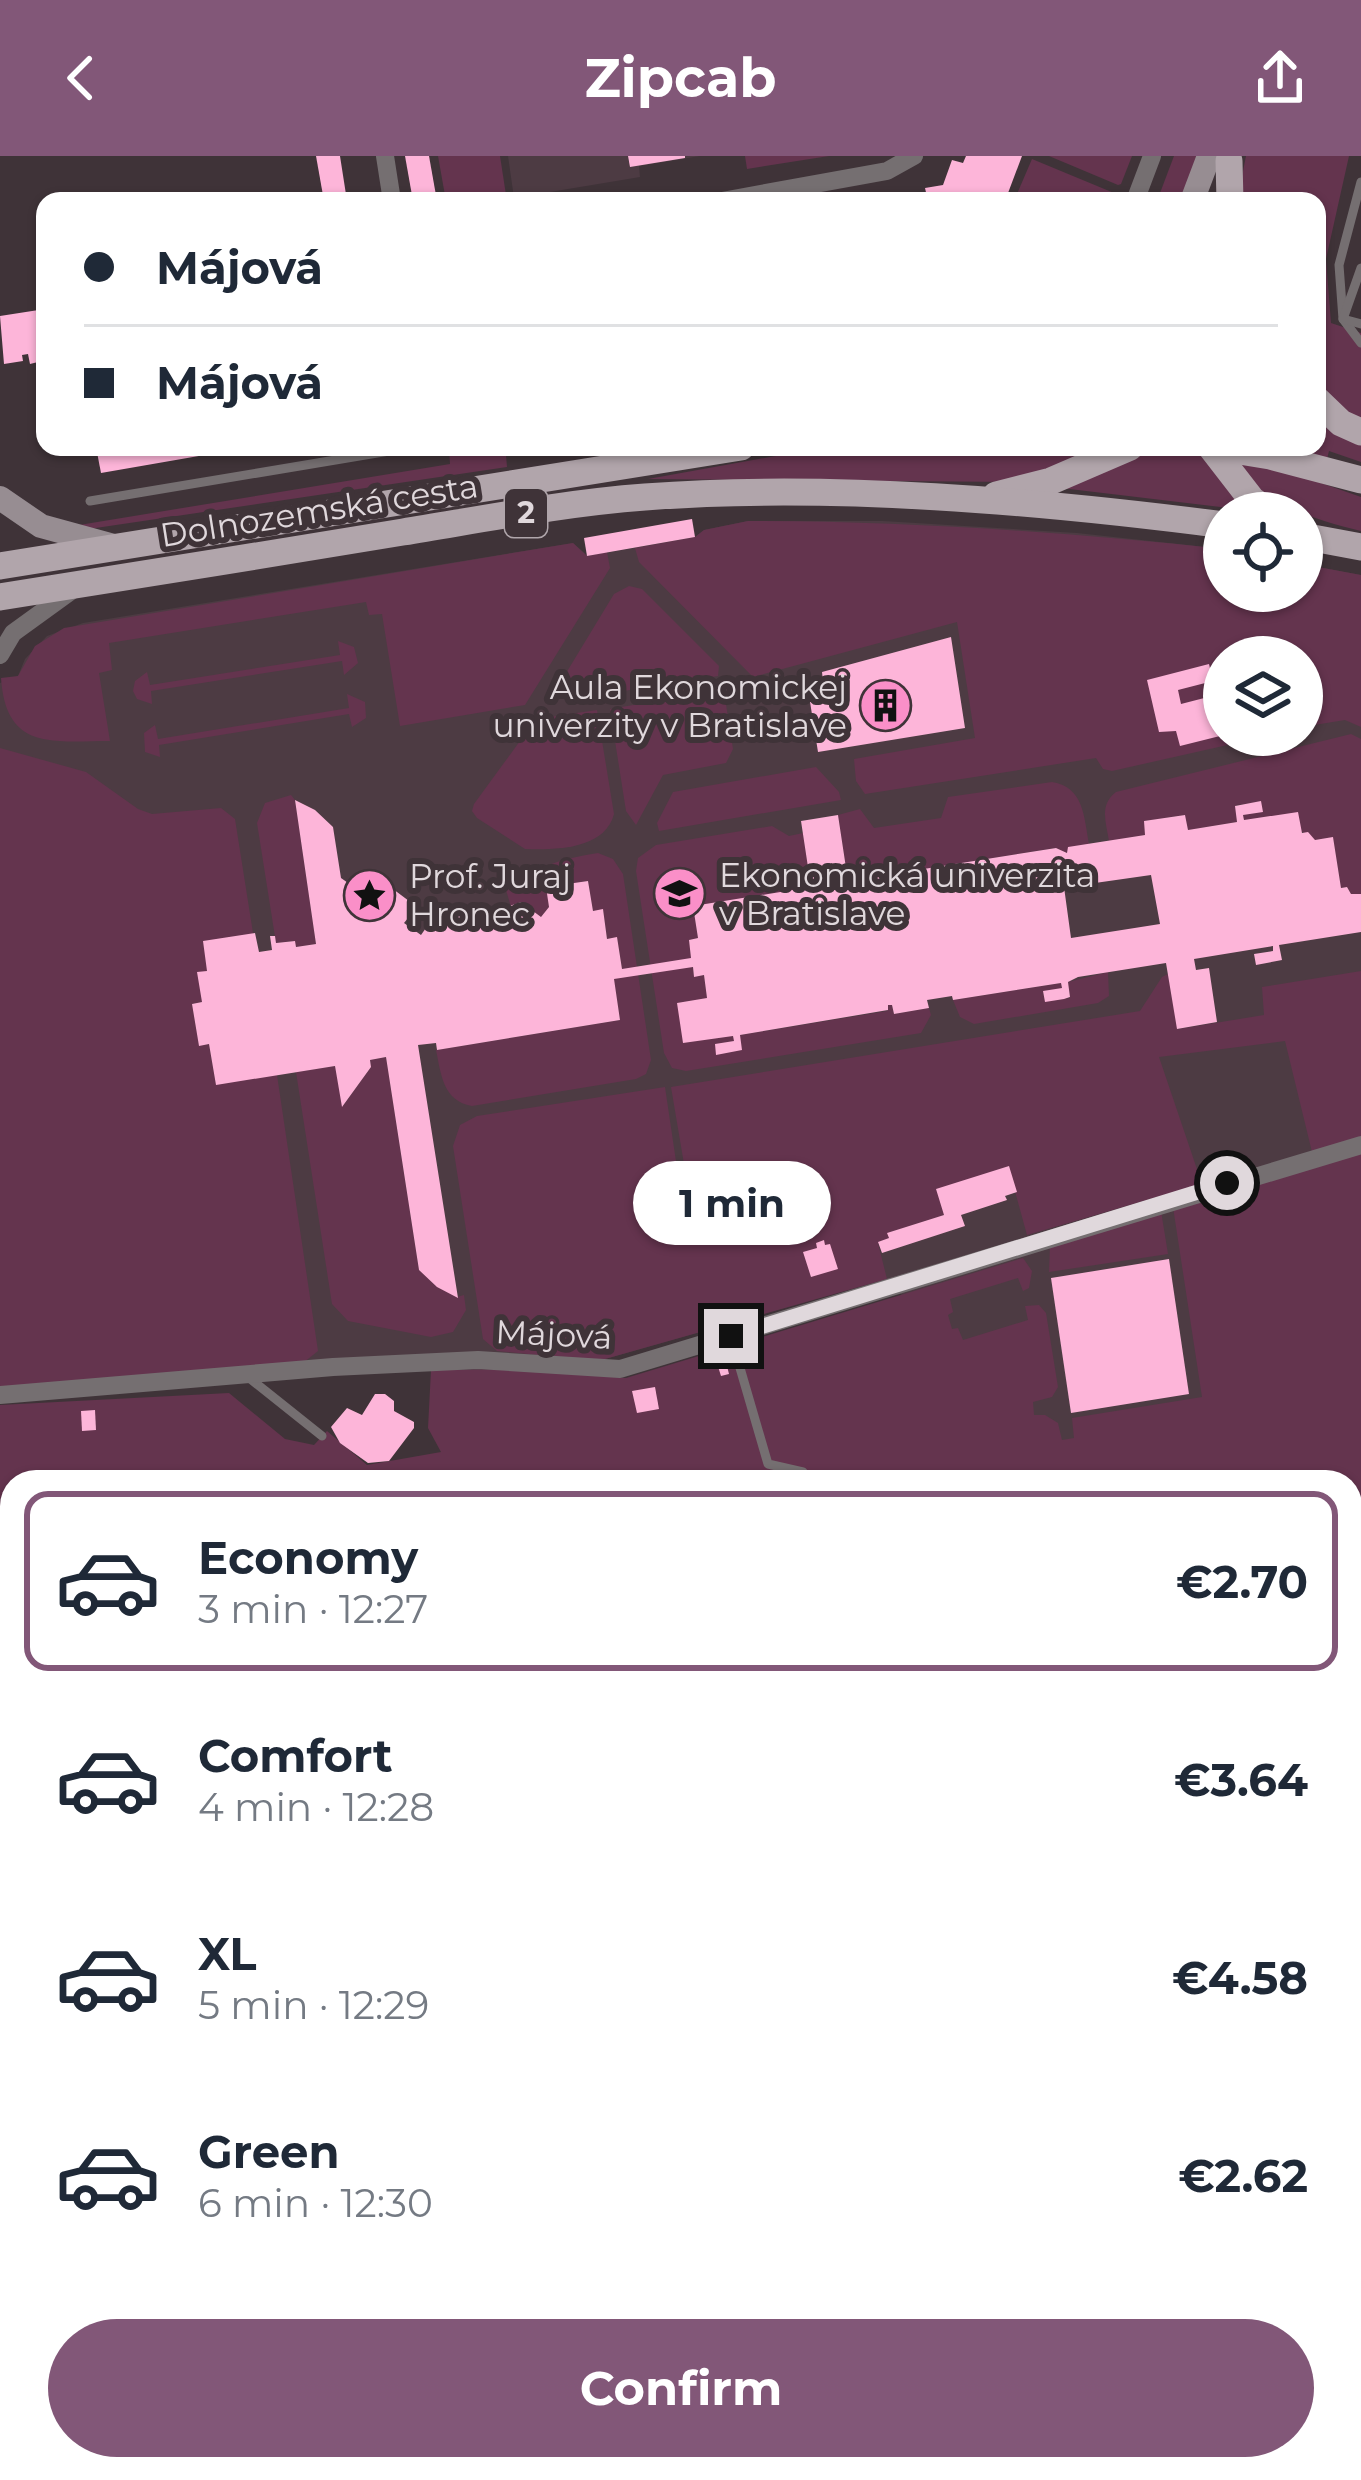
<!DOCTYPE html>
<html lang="en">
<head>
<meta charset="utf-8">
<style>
	body { margin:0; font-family:Montserrat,sans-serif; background:#f2f2f3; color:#1f2937; height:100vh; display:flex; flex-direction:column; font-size:45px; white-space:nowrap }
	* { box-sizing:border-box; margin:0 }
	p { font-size:39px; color:#747a83 }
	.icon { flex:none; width:66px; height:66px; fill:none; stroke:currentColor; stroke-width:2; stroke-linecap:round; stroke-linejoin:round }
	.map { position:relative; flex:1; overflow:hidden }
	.side { position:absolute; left:0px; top:1314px; width:1362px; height:1011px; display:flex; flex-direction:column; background:#fff; border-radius:36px 36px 0 0; box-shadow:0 3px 9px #0004 }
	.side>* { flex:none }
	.guide { position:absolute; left:36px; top:36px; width:1290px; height:264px; border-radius:24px; box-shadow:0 3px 9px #0004; display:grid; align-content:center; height:264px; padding:0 48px; background:#fff }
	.buttons { position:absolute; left:1203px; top:336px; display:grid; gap:24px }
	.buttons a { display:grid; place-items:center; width:120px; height:120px; border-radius:50%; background:#fff; box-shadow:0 3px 9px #0004; font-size:60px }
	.end { position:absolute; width:54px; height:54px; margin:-27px; border:15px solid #e0d8dc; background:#111; box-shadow:0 0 0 6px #111 }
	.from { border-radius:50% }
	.bubble { position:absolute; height:84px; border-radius:42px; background:#fff; box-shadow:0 3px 9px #0004; font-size:39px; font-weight:700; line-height:84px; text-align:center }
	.guide b { display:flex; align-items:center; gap:42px; height:114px; font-size:45px }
	.guide b+b { border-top:3px solid #e0e1e3 }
	.guide i { width:30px; height:30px; background:#1f2937 }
	ul { padding:21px 0 0; list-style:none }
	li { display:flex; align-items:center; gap:36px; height:180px; margin:0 24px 18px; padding:0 24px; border:6px solid transparent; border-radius:24px }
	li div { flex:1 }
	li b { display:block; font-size:45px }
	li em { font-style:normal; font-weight:700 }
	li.on { border-color:#825778 }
	li>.icon { width:108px; height:108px; stroke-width:1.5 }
	.primary-button { display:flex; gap:24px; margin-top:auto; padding:24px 48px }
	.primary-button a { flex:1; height:138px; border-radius:72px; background:#825778; color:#fff; font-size:48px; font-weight:700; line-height:138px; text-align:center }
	header { display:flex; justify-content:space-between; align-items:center; height:156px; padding:0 48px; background:#825778; color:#fff; font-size:54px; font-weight:700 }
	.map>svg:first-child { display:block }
	.built { fill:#4d3b43; fill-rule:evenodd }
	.green { fill:#64344e }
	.water { fill:#43092d }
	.building { fill:#fdb5d9; fill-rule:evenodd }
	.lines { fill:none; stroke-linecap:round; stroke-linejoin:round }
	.lane { stroke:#756f71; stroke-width:9 }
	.street { stroke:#756f71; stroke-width:18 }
	.secondary { stroke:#978d92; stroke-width:24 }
	.primary { stroke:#b1a5ab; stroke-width:27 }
	.route { stroke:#e0d8dc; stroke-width:15 }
	.labels { text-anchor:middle; stroke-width:12; stroke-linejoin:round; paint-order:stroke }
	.shield { fill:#3f3338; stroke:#b0a6ab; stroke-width:3 }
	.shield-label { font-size:30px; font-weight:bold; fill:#e0d8dc }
	.street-label { font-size:33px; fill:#e0d8dc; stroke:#3f3338 }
	.poi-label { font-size:33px; fill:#e0d8dc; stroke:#3f3338; text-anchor:start }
</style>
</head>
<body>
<header><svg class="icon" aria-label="back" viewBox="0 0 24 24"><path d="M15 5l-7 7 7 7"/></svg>Zipcab<svg class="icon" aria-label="share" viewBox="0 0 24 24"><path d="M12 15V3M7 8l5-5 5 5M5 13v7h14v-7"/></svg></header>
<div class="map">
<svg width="1361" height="2324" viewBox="0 0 1361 2324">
	<rect width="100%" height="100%" fill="#3f3338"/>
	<g class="built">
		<polygon points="508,0 700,0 639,10 640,21 514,42"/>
		<path d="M 748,365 L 883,365 L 1077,377 L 1224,393 L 1224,435 L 1302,435 L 1302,408 L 1361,419 L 1361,982 L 1229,1235 L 1063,1301 L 886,1123 L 598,1205 L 298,1211 L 0,897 L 0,527 L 18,520 L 25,503 L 47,480 L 83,467 L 573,387 L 588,400 L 695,381 L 704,374 ZM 1224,501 L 1302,501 L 1302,579 L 1224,579 Z"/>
	</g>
	<g class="green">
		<polygon points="438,0 500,0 506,39 484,45 446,45"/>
		<polygon points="745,0 829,0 747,13"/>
		<polygon points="1049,0 1132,0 1121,28 1118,29"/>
		<polygon points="1174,0 1199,0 1180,45 1157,45"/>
		<polygon points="1246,0 1349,0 1326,103 1331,167 1361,177 1361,267 1317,232 1317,45 1237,45"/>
		<polygon points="1032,3 1114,37 1115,45 1014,45"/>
		<path d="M 1317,254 L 1361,285 L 1361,306 L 1329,295 L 1321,327 L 1361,341 L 1361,375 C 1308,362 1249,344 1222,291 L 1317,291 Z"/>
		<polygon points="463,291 563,292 506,299 507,311 89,373 67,371 450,308 449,293"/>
		<polygon points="825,291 1116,291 1018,326 648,323"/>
		<polygon points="1144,291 1198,291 1254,355 1061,332 1129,304"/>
		<path d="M 748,365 C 908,365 1065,376 1224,393 L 1224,435 L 1302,435 L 1302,408 L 1361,419 L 1361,571 L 1345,564 L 1302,571 L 1302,501 L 1224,501 L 1224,579 L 1272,579 L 1112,615 L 1103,613 L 1096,602 L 865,638 L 856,625 L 854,603 L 975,582 L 957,466 L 753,521 L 639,406 L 635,392 L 695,381 L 704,374 Z"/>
		<path d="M 573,387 L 587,400 L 607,396 L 610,412 L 525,549 L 400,570 L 382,458 L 369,459 L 366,446 L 109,487 L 112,514 L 99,517 L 110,585 C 52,585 6,595 1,522 L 18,520 L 35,490 L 64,472 Z"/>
		<polygon points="629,430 642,433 719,510 718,520 567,544 557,532 614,438"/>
		<polygon points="338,485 354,491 358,507 344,519 342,505 151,535 152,548 137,543 133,535 135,525 147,516 150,529 340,499"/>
		<polygon points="715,535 725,542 733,593 726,607 663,619 636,669 626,655 610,553"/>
		<polygon points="347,538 365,546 366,562 352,571 349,558 159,589 160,601 145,596 144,577 155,569 158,583 349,552"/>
		<path d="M 597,554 L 614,658 C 605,693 557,694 525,693 L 477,662 L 472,655 L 474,648 L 536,563 Z"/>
		<path d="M 1351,578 L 1361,583 L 1361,738 L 1351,738 L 1347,731 L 1341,732 L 1333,682 L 1315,684 C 1303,672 1263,661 1244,664 L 1243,659 L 1261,646 L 1236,649 L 1237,666 L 1188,674 L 1184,659 L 1145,665 L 1145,679 L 1109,685 C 1106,666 1099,649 1116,636 Z"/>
		<polygon points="0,592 86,616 138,653 152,658 221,652 235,663 253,777 207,815 202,846 192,848 199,889 209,888 216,928 277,919 318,1195 298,1211 0,1237"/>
		<polygon points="816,611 839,636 841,644 659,675 657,667 673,636"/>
		<path d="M 1052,626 C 1084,631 1084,661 1089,688 L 1067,697 L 1055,692 L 848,725 L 838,659 L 860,653 L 874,672 L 941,662 L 948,641 Z"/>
		<polygon points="291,639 295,644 316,788 296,791 294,785 276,787 257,667 265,647"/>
		<polygon points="772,670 789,680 803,677 811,731 693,750 698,782 689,784 694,820 704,819 707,842 740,879 887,855 888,849 892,849 894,858 929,852 931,859 921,877 686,915 672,912 664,897 636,715 638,702 656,689"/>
		<path d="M 598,697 L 613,703 L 623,718 L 651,904 L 646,918 L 636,923 L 472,950 C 443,945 441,918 436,894 L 620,864 L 612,815 L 622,812 L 617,782 L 607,783 L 603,754 L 593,755 L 588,725 L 547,731 L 549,751 L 541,761 L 521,746 L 511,751 L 506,734 L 509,730 C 537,710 565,702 598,697 Z"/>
		<polygon points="1361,815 1361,982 1312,996 1285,885 1159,901 1202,1028 1027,1079 1008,1010 944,1059 888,1077 889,1082 878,1087 887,1123 598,1205 497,1195 483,1183 453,990 460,969 477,960 665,931 677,1012 694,1072 700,1068 685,1014 671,931 1140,855 1162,821 1168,818 1178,873 1264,859 1262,831"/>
		<polygon points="1108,816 1109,840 1098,847 974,868 960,861 953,844 1061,827 1062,832 1043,836 1045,845 1070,842 1068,826"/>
		<polygon points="386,901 419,1114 457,1141 464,1139 466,1154 453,1176 431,1181 348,1165 332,1148 296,916 335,910 343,950 371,911 370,904"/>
		<polygon points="1361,997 1361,2096 1350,2109 1350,1326 12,1326 12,2313 1148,2313 1142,2324 0,2324 0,1249 229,1237 285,1283 314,1289 327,1275 367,1309 441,1296 428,1272 431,1214 519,1213 626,1222 1023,1102 1032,1115 1029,1132 1023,1135 1018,1122 950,1143 953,1156 948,1159 952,1173 958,1172 963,1184 1028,1164 1025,1150 1039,1149 1046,1157 1058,1231 1052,1241 1033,1246 1034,1259 1045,1259 1058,1267 1062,1284 1074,1282 1072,1262 1202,1241 1173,1051"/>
		<polygon points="1161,1055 1168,1098 1049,1116 1050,1090"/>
	</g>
	<polygon class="water" points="1148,2313 1330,2313 1329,2324 1142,2324"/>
	<g class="building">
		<polygon points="316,0 340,0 347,45 324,45"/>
		<polygon points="405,0 429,0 437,45 413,45"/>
		<polygon points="628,0 685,0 685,2 630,11"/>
		<polygon points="966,0 1022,0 1005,45 960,42 959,45 928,45 925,32 943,29 952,4 963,7"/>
		<polygon points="907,36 909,45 866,45 865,42"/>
		<polygon points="45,153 45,195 37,197 38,206 30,208 28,198 22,199 23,205 4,208 0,160"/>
		<polygon points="45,255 45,277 39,278 36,256"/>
		<polygon points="96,291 215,291 216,297 101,317"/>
		<polygon points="290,291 324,291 325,293 291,299"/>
		<polygon points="563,291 604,291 604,294 565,300"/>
		<polygon points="692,363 695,381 587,400 584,382"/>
		<polygon points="951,481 965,572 818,596 807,527 823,525 822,516"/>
		<polygon points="1209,508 1213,525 1178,534 1181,548 1212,540 1214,551 1224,548 1224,579 1180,590 1176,575 1159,576 1147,524"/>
		<path d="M 295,644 L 315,654 L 333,671 L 341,722 L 368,741 L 381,724 L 417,751 L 404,767 L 421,779 L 435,759 L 477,761 L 521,746 L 541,761 L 549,751 L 546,731 L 588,725 L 593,755 L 603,753 L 607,783 L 617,781 L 622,813 L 691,802 L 689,784 L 698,782 L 693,750 L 811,731 L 801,665 L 838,659 L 848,725 L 1056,692 L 1067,697 L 1068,691 L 1145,679 L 1144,665 L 1185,659 L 1188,674 L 1237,666 L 1235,650 L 1261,645 L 1263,656 L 1243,659 L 1244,664 L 1298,656 L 1302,677 L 1308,676 L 1315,684 L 1333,681 L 1341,732 L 1347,731 L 1351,738 L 1361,738 L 1361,776 L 1279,789 L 1282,804 L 1256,809 L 1254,798 L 1273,795 L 1273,790 L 1194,803 L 1196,814 L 1209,812 L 1217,866 L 1177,873 L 1166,807 L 1078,821 L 1068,826 L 1070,841 L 1064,843 L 1045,846 L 1043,835 L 1062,832 L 1061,827 L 953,844 L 952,840 L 927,844 L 929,852 L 894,858 L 892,849 L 888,849 L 888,854 L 740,879 L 742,894 L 716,899 L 715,888 L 734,885 L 733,880 L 683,887 L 677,847 L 707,842 L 704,819 L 694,821 L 693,811 L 614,823 L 620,864 L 437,894 L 436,887 L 418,889 L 458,1142 L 437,1131 L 419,1114 L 386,901 L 370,904 L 371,911 L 342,951 L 335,910 L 216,929 L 209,888 L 199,890 L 192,848 L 202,846 L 197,816 L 207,815 L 203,785 L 255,777 L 259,796 L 272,794 L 270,780 L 275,780 L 276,787 L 295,785 L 296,791 L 316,788 ZM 1151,719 L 1160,768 L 1071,782 L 1064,731 L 1072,730 L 1071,725 L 1074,730 Z"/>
		<polygon points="1009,1010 1017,1036 1005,1040 1007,1044 961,1059 965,1070 882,1097 878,1086 889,1082 887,1077 944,1059 936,1033"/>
		<polygon points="824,1084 825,1089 830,1088 838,1113 811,1121 803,1096 817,1092 816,1087"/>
		<polygon points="1169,1103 1189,1238 1071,1257 1051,1122"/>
		<polygon points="725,1202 729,1218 721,1220 716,1204"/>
		<polygon points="655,1231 659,1253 637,1257 632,1235"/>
		<polygon points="375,1238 385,1238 394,1245 394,1255 414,1266 414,1272 389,1305 368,1307 340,1287 331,1271 347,1252 362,1259"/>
		<polygon points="95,1254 96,1274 82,1275 81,1255"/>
		<polygon points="418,1319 519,1322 519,1326 417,1326"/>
	</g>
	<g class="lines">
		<g class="lane">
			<polyline points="1361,26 1339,109 1343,163 1361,187"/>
			<polyline points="1361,112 1343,163 1361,168"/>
			<polyline points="90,345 413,291"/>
			<polyline points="731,1181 768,1308 803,1316"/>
			<polyline points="248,1221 322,1280"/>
		</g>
		<g class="street">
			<polyline points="385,0 392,45"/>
			<polyline points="722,45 887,15 914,0"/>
			<polyline points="1135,45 1152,0"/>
			<polyline points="0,499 13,477 71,435"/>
			<polyline points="0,1239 333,1211 478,1204 620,1213 1361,989"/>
		</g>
		<g class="secondary">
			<polyline points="1192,45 1209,0"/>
			<polyline points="0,342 41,370 114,390"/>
		</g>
		<g class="primary">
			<polyline points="1229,5 1230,45"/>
			<polyline points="1317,244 1341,267 1361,276"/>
			<polyline points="1211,291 1252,344 1272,357"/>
			<polyline points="1215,291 1270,300 1361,324"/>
			<polyline points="996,339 1051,325 1130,291"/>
			<polyline points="1302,380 1361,391"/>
			<polyline points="0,410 741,291"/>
			<path d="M 0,441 C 134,420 269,398 403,376 C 483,363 564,347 645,341 C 832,327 1038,345 1224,369"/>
		</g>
	</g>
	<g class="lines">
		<polyline class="route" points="731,1180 1227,1027"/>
	</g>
	<defs>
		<symbol id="building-disc" viewBox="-11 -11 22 22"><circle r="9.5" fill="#fa8fc8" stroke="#3f3338"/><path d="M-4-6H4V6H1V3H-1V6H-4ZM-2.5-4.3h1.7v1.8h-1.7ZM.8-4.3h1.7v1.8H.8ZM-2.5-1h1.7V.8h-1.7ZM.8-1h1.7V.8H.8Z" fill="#111"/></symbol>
		<symbol id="university-disc" viewBox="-11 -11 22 22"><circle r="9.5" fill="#fa8fc8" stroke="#3f3338"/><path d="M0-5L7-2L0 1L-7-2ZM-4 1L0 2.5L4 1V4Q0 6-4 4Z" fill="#111"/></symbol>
		<symbol id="sight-disc" viewBox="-11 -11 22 22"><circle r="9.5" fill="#fa8fc8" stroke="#3f3338"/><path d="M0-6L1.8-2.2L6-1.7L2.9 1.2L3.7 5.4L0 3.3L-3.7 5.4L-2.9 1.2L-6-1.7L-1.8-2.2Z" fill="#111"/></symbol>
	</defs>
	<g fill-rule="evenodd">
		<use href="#building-disc" x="856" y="520" width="59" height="59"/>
		<use href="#university-disc" x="650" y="708" width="59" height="59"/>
		<use href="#sight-disc" x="340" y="710" width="59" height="59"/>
	</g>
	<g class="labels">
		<rect class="shield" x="505" y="333" width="42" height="48" rx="9"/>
		<g class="shield-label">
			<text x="526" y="367">2</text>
		</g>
		<g class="street-label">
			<text transform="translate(319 354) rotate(-9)" y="12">Dolnozemská cesta</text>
			<text transform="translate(554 1178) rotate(3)" y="12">Májová</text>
		</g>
		<g class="poi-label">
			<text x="847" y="543" text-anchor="end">Aula Ekonomickej<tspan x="847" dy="38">univerzity v Bratislave</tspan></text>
			<text x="719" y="731">Ekonomická univerzita<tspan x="719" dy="38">v Bratislave</tspan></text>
			<text x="409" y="732">Prof. Juraj<tspan x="409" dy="38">Hronec</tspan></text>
		</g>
	</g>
</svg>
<div class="buttons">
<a><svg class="icon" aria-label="locate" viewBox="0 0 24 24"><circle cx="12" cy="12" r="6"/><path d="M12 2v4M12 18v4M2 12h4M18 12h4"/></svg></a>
<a><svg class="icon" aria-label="layers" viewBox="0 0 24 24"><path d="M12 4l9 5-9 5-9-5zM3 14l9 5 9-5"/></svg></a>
</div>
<i class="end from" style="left:1227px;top:1027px"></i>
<i class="end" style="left:731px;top:1180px"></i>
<div class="bubble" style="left:633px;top:1005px;width:198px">1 min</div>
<div class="guide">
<b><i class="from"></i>Májová</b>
<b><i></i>Májová</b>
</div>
<section class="side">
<ul>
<li class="on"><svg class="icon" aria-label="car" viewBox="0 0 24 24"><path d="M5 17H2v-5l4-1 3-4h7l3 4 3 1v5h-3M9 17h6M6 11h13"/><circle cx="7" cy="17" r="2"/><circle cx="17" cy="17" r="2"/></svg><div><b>Economy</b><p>3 min · 12:27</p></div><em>€2.70</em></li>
<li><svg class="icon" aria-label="car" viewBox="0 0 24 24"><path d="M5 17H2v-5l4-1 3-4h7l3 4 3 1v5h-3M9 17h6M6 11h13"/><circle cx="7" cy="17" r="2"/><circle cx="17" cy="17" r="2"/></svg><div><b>Comfort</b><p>4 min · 12:28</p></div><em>€3.64</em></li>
<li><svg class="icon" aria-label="car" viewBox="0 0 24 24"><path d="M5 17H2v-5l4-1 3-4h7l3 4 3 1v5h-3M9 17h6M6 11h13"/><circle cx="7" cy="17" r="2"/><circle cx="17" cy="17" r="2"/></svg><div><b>XL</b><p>5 min · 12:29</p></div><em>€4.58</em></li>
<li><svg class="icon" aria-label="car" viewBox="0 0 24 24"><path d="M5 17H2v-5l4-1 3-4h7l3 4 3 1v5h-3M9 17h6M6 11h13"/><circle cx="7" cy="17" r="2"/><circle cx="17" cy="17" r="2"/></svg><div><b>Green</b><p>6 min · 12:30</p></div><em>€2.62</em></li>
</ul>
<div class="primary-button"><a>Confirm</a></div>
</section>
</div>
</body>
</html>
